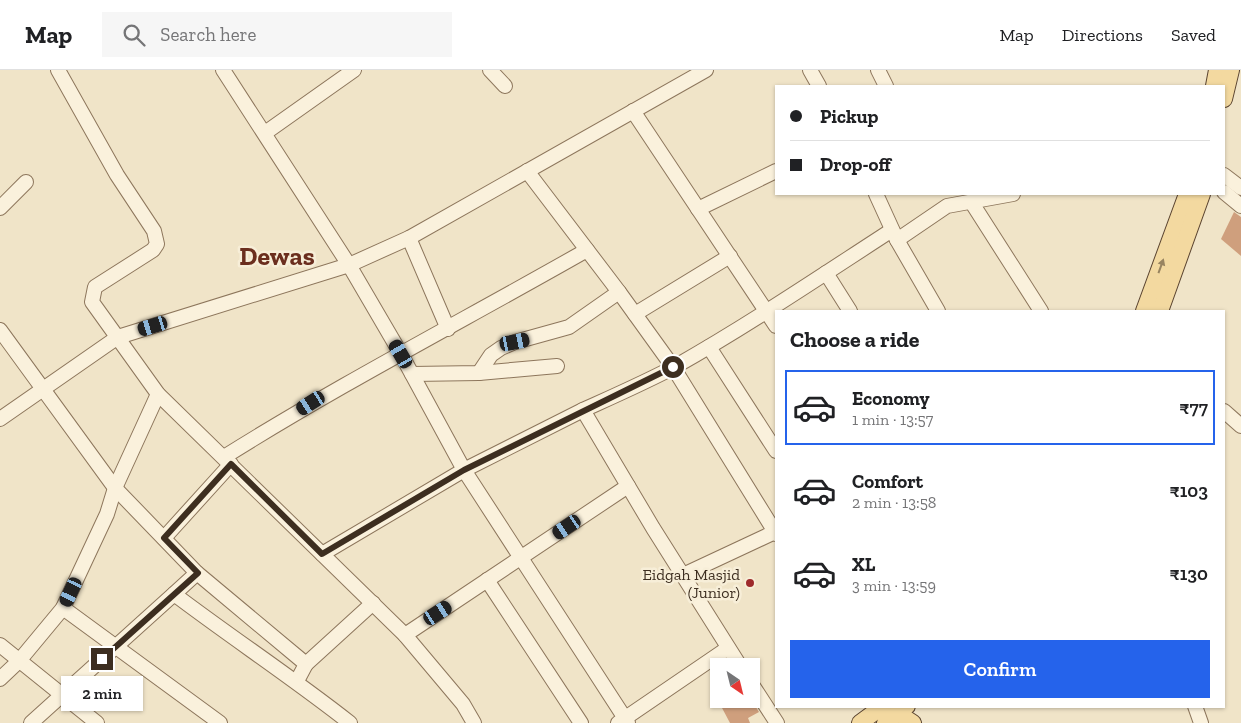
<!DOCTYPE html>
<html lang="en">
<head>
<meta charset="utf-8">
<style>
	body { margin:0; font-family:"Zilla Slab",serif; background:#f6f6f6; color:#202124; height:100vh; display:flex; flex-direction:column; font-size:19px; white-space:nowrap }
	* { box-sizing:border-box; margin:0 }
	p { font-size:16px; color:#757577 }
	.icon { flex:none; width:28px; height:28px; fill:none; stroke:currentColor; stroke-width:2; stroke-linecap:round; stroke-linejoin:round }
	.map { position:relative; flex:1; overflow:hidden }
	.drawer { position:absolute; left:775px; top:240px; width:450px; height:398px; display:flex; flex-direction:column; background:#fff; border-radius:0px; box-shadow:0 1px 4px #0004 }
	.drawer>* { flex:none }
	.banner { position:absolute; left:775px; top:15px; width:450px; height:110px; border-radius:0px; box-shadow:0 1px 4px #0004; display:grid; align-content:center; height:110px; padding:0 15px; background:#fff }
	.needle { width:32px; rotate:145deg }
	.buttons { position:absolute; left:710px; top:588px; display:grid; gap:10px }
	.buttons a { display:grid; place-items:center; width:50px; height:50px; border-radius:0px; background:#fff; box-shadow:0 1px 4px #0004; font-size:25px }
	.end { position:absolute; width:22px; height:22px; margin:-11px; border:6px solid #3d2e20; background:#fff; box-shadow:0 0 0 2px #fff }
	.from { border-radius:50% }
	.bubble { position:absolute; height:35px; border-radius:0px; background:#fff; box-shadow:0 1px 4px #0004; font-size:16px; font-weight:600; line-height:35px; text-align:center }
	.car { position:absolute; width:15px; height:30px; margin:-15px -8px; border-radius:6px; box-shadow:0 0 4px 1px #0007; background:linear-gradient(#222 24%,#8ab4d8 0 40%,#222 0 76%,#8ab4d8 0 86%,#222 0) }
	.banner b { display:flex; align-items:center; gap:18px; height:48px; font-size:19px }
	.banner b+b { border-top:1px solid #e0e0e0 }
	.banner i { width:12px; height:12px; background:#202124 }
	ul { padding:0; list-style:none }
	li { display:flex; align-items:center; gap:15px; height:75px; margin:0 10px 8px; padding:0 5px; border:2px solid transparent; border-radius:0px }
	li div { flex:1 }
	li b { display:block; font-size:19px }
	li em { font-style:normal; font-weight:600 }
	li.on { border-color:#2563eb }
	li>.icon { width:45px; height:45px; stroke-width:1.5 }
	h2 { padding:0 15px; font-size:22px; line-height:60px }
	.button { display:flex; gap:10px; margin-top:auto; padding:10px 15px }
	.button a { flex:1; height:58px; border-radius:0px; background:#2563eb; color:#fff; font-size:20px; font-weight:600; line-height:58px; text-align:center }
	header { display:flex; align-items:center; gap:30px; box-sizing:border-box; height:70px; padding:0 25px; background:#fff; border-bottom:1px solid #e0e0e0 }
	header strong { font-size:24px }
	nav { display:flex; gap:28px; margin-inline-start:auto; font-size:18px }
	.search { width:350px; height:45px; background:#f6f6f6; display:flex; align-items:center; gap:12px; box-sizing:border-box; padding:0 18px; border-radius:0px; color:#757577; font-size:19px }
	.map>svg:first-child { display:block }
	.building { fill:#cf9f7d }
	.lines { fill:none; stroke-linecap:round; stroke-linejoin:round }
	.minor-casing { stroke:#8d765c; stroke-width:16 }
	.major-casing { stroke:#5b4430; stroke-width:18 }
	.minor { stroke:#faf1dc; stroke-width:14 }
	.major { stroke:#f3d9a0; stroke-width:16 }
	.oneway { fill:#988460 }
	.route { stroke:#3d2e20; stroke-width:6 }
	.poi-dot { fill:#9e2a2b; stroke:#f7eed8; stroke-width:2 }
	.labels { text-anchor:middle; stroke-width:5; stroke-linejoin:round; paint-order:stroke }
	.poi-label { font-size:16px; fill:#3d2e20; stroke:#f7eed8; text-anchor:end }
	.town-label { font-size:26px; font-weight:bold; fill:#6b2e1e; stroke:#f7eed8 }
</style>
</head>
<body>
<header>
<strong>Map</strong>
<div class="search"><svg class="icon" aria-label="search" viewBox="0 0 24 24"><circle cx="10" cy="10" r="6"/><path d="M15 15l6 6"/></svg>Search here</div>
<nav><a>Map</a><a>Directions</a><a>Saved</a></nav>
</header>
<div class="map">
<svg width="1241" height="653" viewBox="0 0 1241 653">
	<rect width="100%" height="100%" fill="#f0e4c8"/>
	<g class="building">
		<polygon points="1234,142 1241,147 1241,186 1221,169"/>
		<polygon points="723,629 751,629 759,642 748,648 750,653 730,653 721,636"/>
	</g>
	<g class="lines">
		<defs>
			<g id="minor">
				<polyline points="58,0 117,105 154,161 157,174 153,180 95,217 92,232 158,324 405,565 463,634 474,653"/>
				<polyline points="223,0 349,195 401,284 464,400 628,653"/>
				<polyline points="490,0 505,16"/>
				<polyline points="810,0 819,16"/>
				<polyline points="878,0 886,16"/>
				<polyline points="633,41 776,256"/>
				<polyline points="265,63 354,0"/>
				<polyline points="527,101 619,222 673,297 775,462"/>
				<polyline points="1224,105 1241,118"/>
				<polyline points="1224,122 1241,136"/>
				<polyline points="876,124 897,170 938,241"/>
				<polyline points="972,133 1041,241"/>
				<polyline points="0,138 26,112"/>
				<polyline points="698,139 776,101"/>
				<polyline points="409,168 448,259"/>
				<polyline points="897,170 947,136 1013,124"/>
				<polyline points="826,203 850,241"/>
				<polyline points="635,244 730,186"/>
				<polyline points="0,260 115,418 197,503 174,524"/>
				<polyline points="709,277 776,381"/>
				<polyline points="479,303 491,285 501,278 515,272 569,257 619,222"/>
				<polyline points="412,304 479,303 557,296"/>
				<path d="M 583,340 C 614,326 646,312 676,296 C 750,254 821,206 892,160"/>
				<polyline points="1224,341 1241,356"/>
				<polyline points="0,349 118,267 349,195 409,168 706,0"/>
				<path d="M 224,387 C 342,313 466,249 587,180"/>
				<polyline points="164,468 231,394"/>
				<polyline points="322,484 464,400 583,340 653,458 740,596"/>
				<polyline points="197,503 306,594 297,611"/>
				<polyline points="683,505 775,462 776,464"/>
				<polyline points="487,510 581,653"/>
				<polyline points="63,538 220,653"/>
				<polyline points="405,565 628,416"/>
				<polyline points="0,575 97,653"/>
				<polyline points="306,594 373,533"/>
				<polyline points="0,609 19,591 63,538 107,444 115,418 158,324"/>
				<polyline points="751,613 777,653"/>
				<polyline points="1195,636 1201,653"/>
				<path d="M 31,653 L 174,524 C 232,568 293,608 350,653"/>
				<polyline points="618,653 728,578"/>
			</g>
			<g id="major">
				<polyline points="1214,16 1217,0"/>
				<polyline points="1224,29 1231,0"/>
				<polyline points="1144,241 1187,124"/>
				<polyline points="1160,241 1202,124"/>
				<polyline points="887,636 913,653"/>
				<polyline points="860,653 883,636"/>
				<polyline points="885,653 907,636"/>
			</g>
		</defs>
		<use href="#minor" class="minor-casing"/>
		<use href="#major" class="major-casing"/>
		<use href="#minor" class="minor"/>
		<use href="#major" class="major"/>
	</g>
	<defs><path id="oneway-solid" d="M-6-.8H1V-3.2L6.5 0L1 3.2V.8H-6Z" transform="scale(1.25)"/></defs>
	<use class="oneway" href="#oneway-solid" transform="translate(1161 196) rotate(-70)"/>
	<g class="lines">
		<polyline class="route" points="102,589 198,503 164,468 231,394 322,484 464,400 673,297"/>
	</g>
	<circle class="poi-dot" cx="750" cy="513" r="5"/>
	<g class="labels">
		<g class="poi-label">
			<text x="740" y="510">Eidgah Masjid<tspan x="740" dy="18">(Junior)</tspan></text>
		</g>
		<g class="town-label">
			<text x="277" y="195">Dewas</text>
		</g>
	</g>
</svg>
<div class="buttons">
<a><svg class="needle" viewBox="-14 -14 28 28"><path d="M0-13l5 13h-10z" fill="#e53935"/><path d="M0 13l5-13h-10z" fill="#757577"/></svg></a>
</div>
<i class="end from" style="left:673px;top:297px"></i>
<i class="end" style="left:102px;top:589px"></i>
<div class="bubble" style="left:61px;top:606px;width:82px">2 min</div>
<i class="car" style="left:153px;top:256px;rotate:253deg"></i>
<i class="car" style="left:515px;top:272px;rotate:79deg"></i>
<i class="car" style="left:401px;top:284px;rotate:330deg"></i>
<i class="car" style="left:311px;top:333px;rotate:238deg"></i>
<i class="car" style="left:567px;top:457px;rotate:236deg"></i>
<i class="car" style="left:71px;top:522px;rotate:205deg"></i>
<i class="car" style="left:438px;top:543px;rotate:57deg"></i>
<div class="banner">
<b><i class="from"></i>Pickup</b>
<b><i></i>Drop-off</b>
</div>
<section class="drawer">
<h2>Choose a ride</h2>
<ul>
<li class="on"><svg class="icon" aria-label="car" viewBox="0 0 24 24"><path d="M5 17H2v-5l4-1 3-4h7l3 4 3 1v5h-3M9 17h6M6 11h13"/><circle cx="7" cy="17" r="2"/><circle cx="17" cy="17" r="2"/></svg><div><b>Economy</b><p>1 min · 13:57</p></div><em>₹77</em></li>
<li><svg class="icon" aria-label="car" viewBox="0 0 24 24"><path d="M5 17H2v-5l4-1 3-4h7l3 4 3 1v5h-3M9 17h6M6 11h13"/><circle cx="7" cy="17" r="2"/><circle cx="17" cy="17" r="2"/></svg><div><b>Comfort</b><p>2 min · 13:58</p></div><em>₹103</em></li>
<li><svg class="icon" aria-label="car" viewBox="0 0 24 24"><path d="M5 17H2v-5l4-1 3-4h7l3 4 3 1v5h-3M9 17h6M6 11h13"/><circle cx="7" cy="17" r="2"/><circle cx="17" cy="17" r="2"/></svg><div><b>XL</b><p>3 min · 13:59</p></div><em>₹130</em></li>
</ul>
<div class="button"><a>Confirm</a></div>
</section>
</div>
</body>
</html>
